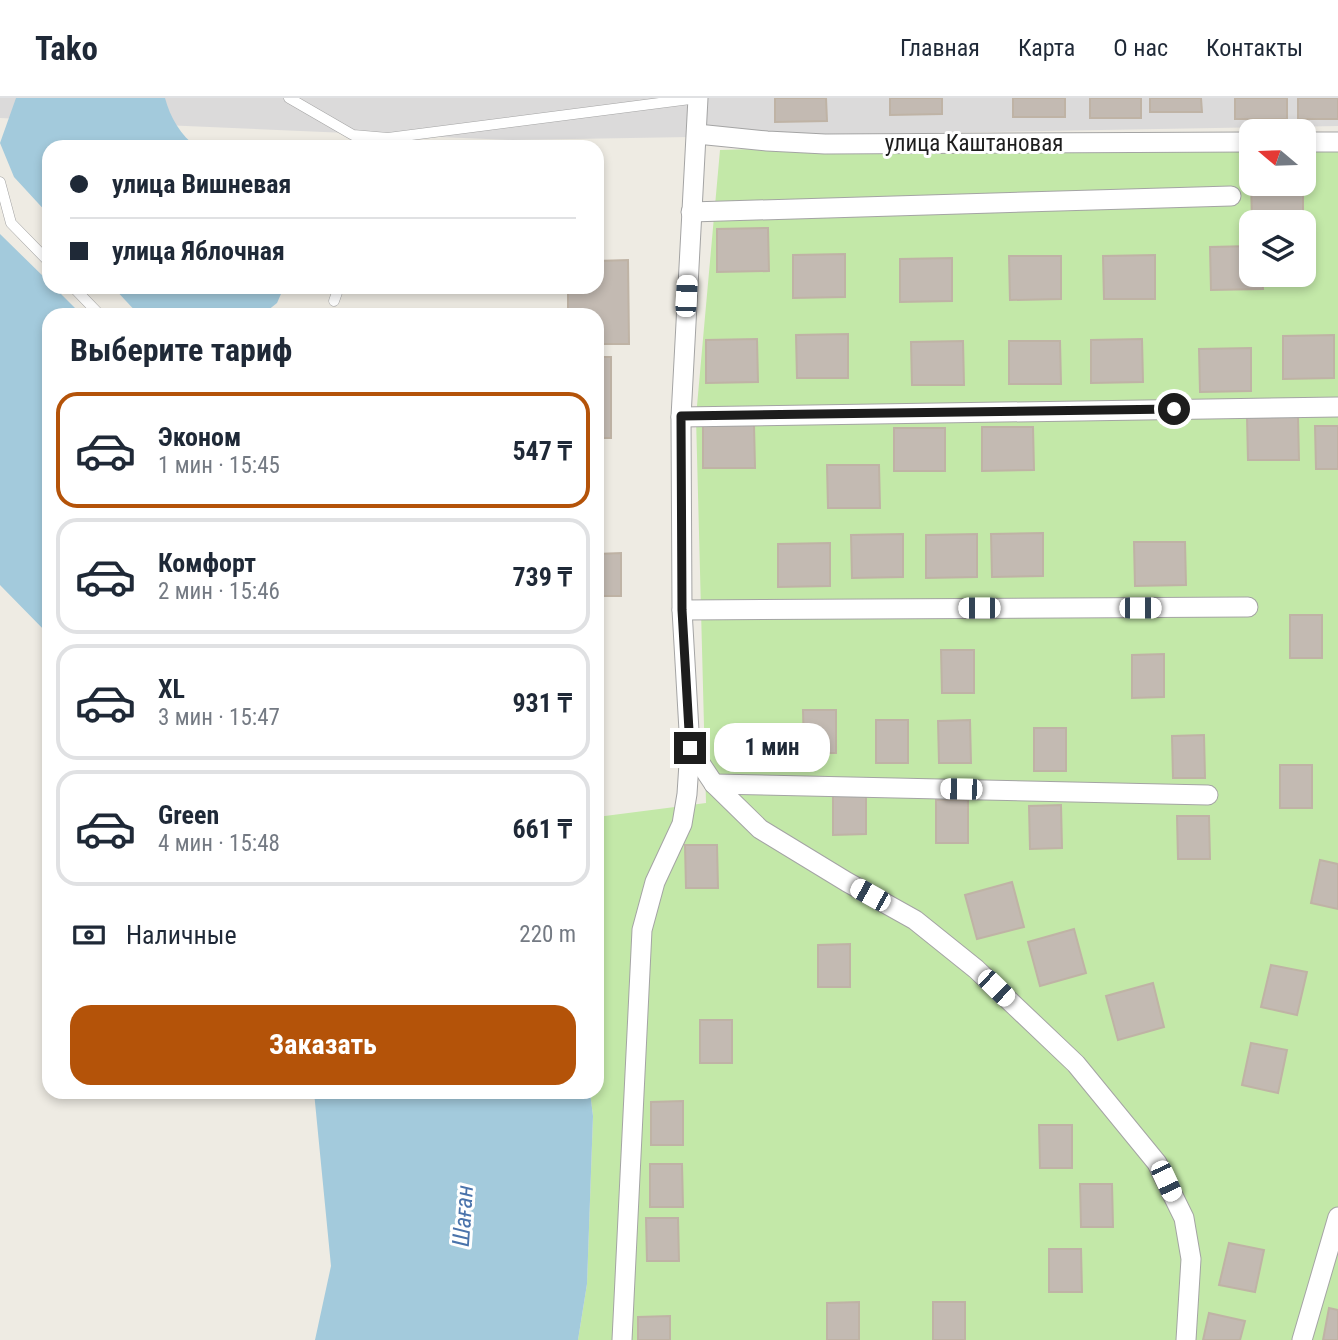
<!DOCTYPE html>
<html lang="ru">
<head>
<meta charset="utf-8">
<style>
	body { margin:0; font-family:"Roboto Condensed",sans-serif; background:#f6f6f7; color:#1f2937; height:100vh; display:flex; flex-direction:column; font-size:26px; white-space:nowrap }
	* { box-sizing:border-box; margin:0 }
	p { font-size:23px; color:#747a83 }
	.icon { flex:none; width:38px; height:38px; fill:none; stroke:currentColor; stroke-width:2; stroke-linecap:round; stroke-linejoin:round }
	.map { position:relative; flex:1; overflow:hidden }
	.details { position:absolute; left:42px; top:210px; width:562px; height:791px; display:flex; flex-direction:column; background:#fff; border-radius:21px; box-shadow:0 4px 10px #0003 }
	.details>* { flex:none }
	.guide { position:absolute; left:42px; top:42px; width:562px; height:154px; border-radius:21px; box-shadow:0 4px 10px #0003; display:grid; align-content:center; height:154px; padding:0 28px; background:#fff }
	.needle { width:46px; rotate:289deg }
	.fabs { position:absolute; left:1239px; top:21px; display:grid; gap:14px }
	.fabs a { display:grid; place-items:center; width:77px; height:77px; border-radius:14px; background:#fff; box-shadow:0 4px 10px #0003; font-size:35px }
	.end { position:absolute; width:32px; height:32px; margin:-16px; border:9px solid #1d1d1d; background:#fff; box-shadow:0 0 0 4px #fff }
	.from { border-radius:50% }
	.bubble { position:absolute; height:49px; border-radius:21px; background:#fff; box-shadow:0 4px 10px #0003; font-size:23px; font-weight:700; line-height:49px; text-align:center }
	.car { position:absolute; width:21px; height:42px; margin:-21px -10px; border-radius:9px; box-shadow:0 0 5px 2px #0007; background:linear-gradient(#fff 24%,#345 0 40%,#fff 0 76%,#345 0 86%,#fff 0) }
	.guide b { display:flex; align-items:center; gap:24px; height:66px; font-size:26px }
	.guide b+b { border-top:2px solid #e0e1e3 }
	.guide i { width:18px; height:18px; background:#1f2937 }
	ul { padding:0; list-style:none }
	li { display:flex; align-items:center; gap:21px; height:116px; margin:0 14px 10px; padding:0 14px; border:4px solid #e0e1e3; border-radius:21px }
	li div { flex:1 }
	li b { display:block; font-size:26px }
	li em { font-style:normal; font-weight:700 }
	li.current { border-color:#b45309 }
	li>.icon { width:63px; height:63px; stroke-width:1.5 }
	h2 { padding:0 28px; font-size:32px; line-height:84px }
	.pay { display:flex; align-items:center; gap:18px; height:77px; padding:0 28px; font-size:26px }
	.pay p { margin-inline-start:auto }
	.cta { display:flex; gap:14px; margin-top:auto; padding:14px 28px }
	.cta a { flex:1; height:80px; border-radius:21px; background:#b45309; color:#fff; font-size:28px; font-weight:700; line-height:80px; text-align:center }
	header { display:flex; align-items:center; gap:42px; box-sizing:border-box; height:98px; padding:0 35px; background:#fff; border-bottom:2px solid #e0e1e3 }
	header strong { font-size:33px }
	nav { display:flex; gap:38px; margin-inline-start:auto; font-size:24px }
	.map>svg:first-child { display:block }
	.residential { fill:#dbdada }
	.grass { fill:#c3e8a8; fill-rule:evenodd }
	.water { fill:#a3cadc }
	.building { fill:#c3bab2; stroke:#bfb3a5; stroke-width:2 }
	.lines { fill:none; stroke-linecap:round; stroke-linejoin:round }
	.service-casing { stroke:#a4a4a4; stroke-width:11 }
	.minor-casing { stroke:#a4a4a4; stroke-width:21 }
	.service { stroke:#fff; stroke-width:10 }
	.minor { stroke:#fff; stroke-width:19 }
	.route { stroke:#1d1d1d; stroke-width:9 }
	.labels { text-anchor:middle; stroke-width:6; stroke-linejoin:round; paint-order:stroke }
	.street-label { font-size:23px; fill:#1d1d1d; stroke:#fff }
	.water-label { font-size:24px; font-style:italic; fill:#4a73ab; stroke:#fff }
</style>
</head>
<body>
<header>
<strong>Tako</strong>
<nav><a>Главная</a><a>Карта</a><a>О нас</a><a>Контакты</a></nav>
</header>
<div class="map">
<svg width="1338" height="1242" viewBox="0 0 1338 1242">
	<rect width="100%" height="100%" fill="#eeebe3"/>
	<polygon class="residential" points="0,0 1338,0 1338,28 512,42 0,20"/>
	<path class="grass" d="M 1338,34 L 1338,1242 L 578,1242 L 587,1186 L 593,1018 L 590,994 L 597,994 L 597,719 L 706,705 L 696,319 L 720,52 L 1251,36 L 1251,86 L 1304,86 L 1304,35 ZM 1251,124 L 1304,124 L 1304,177 L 1251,177 Z"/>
	<g class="water">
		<path d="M 16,0 L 165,0 C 170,19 181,38 197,49 L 49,49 L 49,117 L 14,79 L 0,45 Z"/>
		<polygon points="0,136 49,184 49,189 54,189 82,217 49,217 49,537 0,487"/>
		<polygon points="113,189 284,189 277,205 262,217 139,217"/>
		<polygon points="314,994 590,994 593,1018 587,1186 578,1242 315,1242 331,1168"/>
	</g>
	<g class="building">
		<polygon points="775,0 826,0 827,23 775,24"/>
		<polygon points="890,0 942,0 942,16 890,17"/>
		<rect x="1013" y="0" width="52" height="19"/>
		<rect x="1090" y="0" width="51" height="20"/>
		<polygon points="1150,0 1201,0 1202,14 1150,14"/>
		<rect x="1235" y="0" width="52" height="21"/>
		<rect x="1298" y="0" width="40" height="21"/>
		<polygon points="1251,82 1251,86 1303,86 1303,124 1252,124"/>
		<polygon points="768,130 769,173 717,174 717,131"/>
		<polygon points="1251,148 1251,177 1262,177 1263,191 1211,192 1210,149"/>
		<polygon points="845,156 845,199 793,200 793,157"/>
		<polygon points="1155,157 1155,201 1104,201 1103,158"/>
		<polygon points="1009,158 1061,158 1061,201 1010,202"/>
		<polygon points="952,160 952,203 900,204 900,161"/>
		<polygon points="628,162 629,246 597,246 597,217 568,217 568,189 597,189 597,163"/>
		<polygon points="848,236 848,280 797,280 796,237"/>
		<polygon points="1334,237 1334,280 1283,281 1283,238"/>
		<polygon points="757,241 758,284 706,285 706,242"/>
		<polygon points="1142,241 1143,284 1091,285 1091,242"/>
		<polygon points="963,243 964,287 912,287 911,244"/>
		<polygon points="1009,243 1060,243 1061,286 1009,286"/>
		<polygon points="1251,250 1251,293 1200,294 1199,251"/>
		<rect x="597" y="259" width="14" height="81"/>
		<polygon points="1247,319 1298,319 1299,362 1248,362"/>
		<polygon points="703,327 754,327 755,370 703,370"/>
		<polygon points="1315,328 1338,328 1338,371 1316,371"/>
		<polygon points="982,329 1033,329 1034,372 982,373"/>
		<rect x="894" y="330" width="51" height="43"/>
		<polygon points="827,367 879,367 880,410 828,410"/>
		<polygon points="1043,435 1043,478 992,479 991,436"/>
		<polygon points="903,436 903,479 852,480 851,437"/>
		<polygon points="977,436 977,479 926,480 926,437"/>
		<polygon points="1134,444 1185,444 1186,487 1135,488"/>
		<polygon points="830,445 830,488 778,489 778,446"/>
		<polygon points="621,455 621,498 597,498 597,456"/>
		<rect x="1290" y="517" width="32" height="43"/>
		<polygon points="941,552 974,552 974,595 942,595"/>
		<polygon points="1164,556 1164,599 1132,600 1132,557"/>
		<polygon points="803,612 836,612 836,655 804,655"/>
		<rect x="876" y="622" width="32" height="43"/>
		<polygon points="970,622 971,665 939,665 938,623"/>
		<rect x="1034" y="630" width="32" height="43"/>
		<polygon points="1204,637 1205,680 1173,680 1172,638"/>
		<rect x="1280" y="667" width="32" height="43"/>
		<polygon points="866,693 866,736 833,737 833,694"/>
		<rect x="936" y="702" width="32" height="43"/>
		<polygon points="1061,707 1062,750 1030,751 1029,708"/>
		<polygon points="1177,718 1209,718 1210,761 1178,761"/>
		<polygon points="685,747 717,747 718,790 686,790"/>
		<polygon points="1320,762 1338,766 1338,811 1311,805"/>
		<polygon points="1012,784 1024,829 977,841 965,797"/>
		<polygon points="1074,831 1086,875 1040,888 1028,844"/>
		<polygon points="850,846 850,889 818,889 818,847"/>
		<polygon points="1271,867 1307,874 1297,917 1261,909"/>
		<polygon points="1153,885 1164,929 1118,942 1106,898"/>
		<rect x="700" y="922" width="32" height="43"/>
		<polygon points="1251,945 1287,952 1278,995 1242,987"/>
		<polygon points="683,1003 683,1047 651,1047 651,1004"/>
		<polygon points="1039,1027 1072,1027 1072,1070 1040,1070"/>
		<polygon points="650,1066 682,1066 683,1109 650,1109"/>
		<polygon points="1080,1086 1112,1086 1113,1129 1081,1129"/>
		<polygon points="646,1120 678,1120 679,1163 647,1163"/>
		<polygon points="1229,1145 1264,1152 1255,1194 1219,1187"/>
		<polygon points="1049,1151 1081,1151 1082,1194 1049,1194"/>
		<polygon points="859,1204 859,1242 827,1242 827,1205"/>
		<rect x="933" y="1204" width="32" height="38"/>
		<polygon points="1329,1210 1338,1212 1338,1242 1323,1242"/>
		<polygon points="1209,1215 1245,1223 1240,1242 1203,1242"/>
		<polygon points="670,1218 670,1242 638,1242 638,1219"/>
	</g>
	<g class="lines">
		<defs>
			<g id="service">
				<polyline points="289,0 353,37 388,40 698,0"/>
				<polyline points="0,84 11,125 49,164"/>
				<polyline points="73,189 100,217"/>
				<polyline points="334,203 339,189"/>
			</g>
			<g id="minor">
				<polyline points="697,36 767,43 825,46 1251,44"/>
				<polyline points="1304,44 1338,44"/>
				<polyline points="691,114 1231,98"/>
				<polyline points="681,319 1338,309"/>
				<polyline points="682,512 1248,509"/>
				<polyline points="690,650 714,686 760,731 847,784 915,822 976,871 1076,966 1157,1065 1184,1120 1191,1161 1186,1242"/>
				<polyline points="714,686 1208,697"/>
				<polyline points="622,1242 642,832 655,784 682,726 687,696 690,650 682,512 681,319 698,0"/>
				<polyline points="1302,1242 1338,1119"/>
			</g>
		</defs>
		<use href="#service" class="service-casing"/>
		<use href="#minor" class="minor-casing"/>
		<use href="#service" class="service"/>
		<use href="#minor" class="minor"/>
	</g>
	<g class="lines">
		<polyline class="route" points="690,650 682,512 681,318 1174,311"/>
	</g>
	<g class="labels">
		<g class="street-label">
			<text x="974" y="53">улица Каштановая</text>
		</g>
		<g class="water-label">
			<text transform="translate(463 1118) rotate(-86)" y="8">Шаған</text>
		</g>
	</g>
</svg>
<div class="fabs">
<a><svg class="needle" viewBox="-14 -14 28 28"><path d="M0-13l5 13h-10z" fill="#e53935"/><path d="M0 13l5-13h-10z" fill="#747a83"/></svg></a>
<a><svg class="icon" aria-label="layers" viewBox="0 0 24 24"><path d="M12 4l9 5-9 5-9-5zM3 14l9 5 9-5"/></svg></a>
</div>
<i class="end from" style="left:1174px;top:311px"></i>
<i class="end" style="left:690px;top:650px"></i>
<div class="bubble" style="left:714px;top:625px;width:116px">1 мин</div>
<i class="car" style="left:686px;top:198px;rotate:3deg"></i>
<i class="car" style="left:979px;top:510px;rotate:270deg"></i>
<i class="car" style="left:1140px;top:510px;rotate:90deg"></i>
<i class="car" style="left:961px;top:691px;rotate:271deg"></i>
<i class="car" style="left:870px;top:797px;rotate:299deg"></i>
<i class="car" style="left:996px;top:890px;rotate:134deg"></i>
<i class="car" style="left:1166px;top:1083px;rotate:155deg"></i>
<div class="guide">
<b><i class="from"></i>улица Вишневая</b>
<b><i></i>улица Яблочная</b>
</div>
<section class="details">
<h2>Выберите тариф</h2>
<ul>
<li class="current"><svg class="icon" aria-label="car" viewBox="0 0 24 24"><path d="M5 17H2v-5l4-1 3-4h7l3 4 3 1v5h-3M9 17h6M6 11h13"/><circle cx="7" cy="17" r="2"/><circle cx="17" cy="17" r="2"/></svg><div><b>Эконом</b><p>1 мин · 15:45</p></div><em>547 ₸</em></li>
<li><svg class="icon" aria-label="car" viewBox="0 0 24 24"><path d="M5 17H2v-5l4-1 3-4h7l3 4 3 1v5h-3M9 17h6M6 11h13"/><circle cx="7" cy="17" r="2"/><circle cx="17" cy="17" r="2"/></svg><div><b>Комфорт</b><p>2 мин · 15:46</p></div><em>739 ₸</em></li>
<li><svg class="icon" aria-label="car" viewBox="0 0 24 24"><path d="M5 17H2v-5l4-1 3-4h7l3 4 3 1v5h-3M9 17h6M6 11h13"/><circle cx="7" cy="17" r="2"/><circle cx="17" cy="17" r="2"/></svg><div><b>XL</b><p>3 мин · 15:47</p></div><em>931 ₸</em></li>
<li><svg class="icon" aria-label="car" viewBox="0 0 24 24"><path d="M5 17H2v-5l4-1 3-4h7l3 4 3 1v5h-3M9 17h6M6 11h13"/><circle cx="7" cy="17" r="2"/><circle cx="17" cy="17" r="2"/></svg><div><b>Green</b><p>4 мин · 15:48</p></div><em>661 ₸</em></li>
</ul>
<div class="pay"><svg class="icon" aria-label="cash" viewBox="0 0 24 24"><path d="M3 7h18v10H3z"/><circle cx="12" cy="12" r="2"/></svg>Наличные<p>220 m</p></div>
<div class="cta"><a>Заказать</a></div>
</section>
</div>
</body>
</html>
